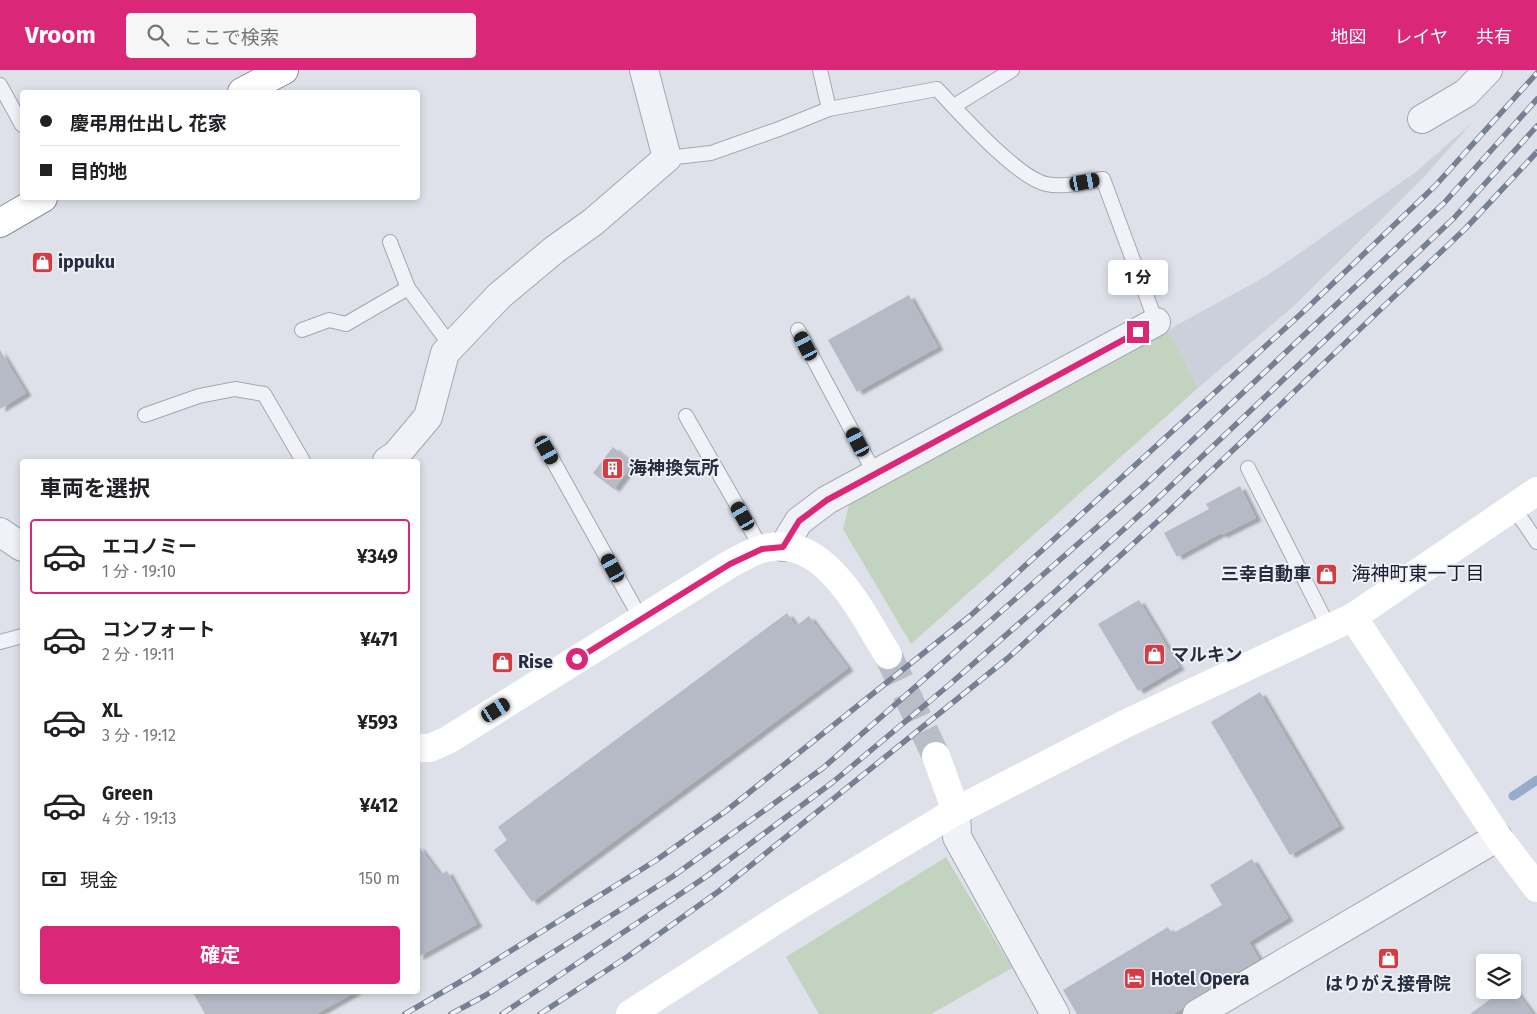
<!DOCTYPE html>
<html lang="ja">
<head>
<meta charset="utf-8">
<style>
	body { margin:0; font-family:"Fira Sans","Noto Sans JP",sans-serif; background:#f6f6f6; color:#202124; height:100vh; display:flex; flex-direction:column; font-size:19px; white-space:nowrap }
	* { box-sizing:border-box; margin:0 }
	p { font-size:16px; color:#757577 }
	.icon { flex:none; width:28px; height:28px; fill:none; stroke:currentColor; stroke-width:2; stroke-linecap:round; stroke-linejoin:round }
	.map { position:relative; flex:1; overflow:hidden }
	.drawer { position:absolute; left:20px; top:389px; width:400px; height:535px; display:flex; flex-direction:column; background:#fff; border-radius:5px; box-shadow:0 2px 8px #0003 }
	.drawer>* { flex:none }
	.hud { position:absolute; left:20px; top:20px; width:400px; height:110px; border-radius:5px; box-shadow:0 2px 8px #0003; display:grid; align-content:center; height:110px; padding:0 20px; background:#fff }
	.tools { position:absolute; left:1476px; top:884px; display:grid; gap:10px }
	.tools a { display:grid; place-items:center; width:45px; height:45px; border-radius:5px; background:#fff; box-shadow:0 2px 8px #0003; font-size:25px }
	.end { position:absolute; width:22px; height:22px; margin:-11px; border:6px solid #db2777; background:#fff; box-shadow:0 0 0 2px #fff }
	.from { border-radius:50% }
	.bubble { position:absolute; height:35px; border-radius:5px; background:#fff; box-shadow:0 2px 8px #0003; font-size:16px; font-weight:700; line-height:35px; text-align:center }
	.car { position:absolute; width:15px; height:30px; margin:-15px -8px; border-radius:6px; box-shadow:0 0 4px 1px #0007; background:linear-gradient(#222 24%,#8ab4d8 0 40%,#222 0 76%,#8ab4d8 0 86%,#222 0) }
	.hud b { display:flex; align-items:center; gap:18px; height:48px; font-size:19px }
	.hud b+b { border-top:1px solid #e0e0e0 }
	.hud i { width:12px; height:12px; background:#202124 }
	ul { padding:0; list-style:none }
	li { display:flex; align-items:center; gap:15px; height:75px; margin:0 10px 8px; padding:0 10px; border:2px solid transparent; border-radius:5px }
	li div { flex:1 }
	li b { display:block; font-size:19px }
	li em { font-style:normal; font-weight:700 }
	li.on { border-color:#db2777 }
	li>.icon { width:45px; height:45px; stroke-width:1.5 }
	h2 { padding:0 20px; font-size:22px; line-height:60px }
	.pay { display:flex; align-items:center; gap:12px; height:55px; padding:0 20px; font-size:19px }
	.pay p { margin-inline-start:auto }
	.primary-button { display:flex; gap:10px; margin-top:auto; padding:10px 20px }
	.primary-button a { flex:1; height:58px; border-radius:5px; background:#db2777; color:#fff; font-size:20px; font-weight:700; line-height:58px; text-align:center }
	header { display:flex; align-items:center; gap:30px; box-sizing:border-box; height:70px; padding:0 25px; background:#db2777; color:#fff }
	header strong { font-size:24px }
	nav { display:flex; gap:28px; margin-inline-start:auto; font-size:18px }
	.search { width:350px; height:45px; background:#f6f6f6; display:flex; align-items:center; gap:12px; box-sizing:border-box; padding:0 18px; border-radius:5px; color:#757577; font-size:19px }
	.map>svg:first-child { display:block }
	.built { fill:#ccd0db }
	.green { fill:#c2d3bf }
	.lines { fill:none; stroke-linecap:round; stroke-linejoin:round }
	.stream { stroke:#97abcb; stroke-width:9 }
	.building { fill:#b5bac6; filter:url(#shadow) }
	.secondary-tunnel { stroke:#b9bdc7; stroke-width:28; stroke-dasharray:28 14; stroke-linecap:butt }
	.lane-casing { stroke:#a3a7b3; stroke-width:16 }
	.street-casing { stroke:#a3a7b3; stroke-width:30 }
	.highway-casing { stroke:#858da0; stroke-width:30 }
	.lane { stroke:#f1f2f7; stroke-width:14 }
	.street { stroke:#f1f2f7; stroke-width:28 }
	.secondary { stroke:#fff; stroke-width:28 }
	.highway { stroke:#fff; stroke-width:28 }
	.rail-casing { stroke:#777f93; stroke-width:5.5 }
	.rail { stroke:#eef0f6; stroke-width:4; stroke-dasharray:11; stroke-linecap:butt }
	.route { stroke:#db2777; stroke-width:6 }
	.labels { text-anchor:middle; stroke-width:4; stroke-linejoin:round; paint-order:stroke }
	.poi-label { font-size:18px; font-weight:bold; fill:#262d40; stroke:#eef0f6; text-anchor:start }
	.neighbourhood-label { font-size:19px; fill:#191e31; stroke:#eef0f6 }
</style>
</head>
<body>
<header>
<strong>Vroom</strong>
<div class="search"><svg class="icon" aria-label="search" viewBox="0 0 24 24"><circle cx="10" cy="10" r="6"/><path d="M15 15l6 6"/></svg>ここで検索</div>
<nav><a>地図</a><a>レイヤ</a><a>共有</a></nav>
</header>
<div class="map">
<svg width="1537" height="944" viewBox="0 0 1537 944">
	<defs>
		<filter id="shadow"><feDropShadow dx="5.5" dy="3" stdDeviation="1" flood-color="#0004"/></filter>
	</defs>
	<rect width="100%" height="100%" fill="#dee1e9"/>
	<polygon class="built" points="1473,52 1423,108 1296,234 1198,318 1168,260 1268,205 1416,102"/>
	<g class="green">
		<polygon points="1168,260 1198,318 911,574 843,459 850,431"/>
		<polygon points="946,787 1012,898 931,944 819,944 786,887"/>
	</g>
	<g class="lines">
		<polyline class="stream" points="1513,726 1537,710"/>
	</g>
	<g class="building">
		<polygon points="909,225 938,277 857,322 828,270"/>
		<polygon points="0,280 26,323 0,339"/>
		<polygon points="613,377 633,394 614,419 593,403"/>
		<polygon points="1240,416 1256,448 1222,465 1221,463 1177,487 1164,463 1209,439 1206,434"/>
		<polygon points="1139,530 1179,597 1138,621 1098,554"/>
		<polygon points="787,543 796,556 809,546 848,598 532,832 494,780 507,770 498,757"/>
		<polygon points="1260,622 1339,756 1290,785 1211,652"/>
		<polygon points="418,775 440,805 447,801 477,854 418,887"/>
		<polygon points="1252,789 1288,848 1249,872 1259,889 1189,931 1183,938 1173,944 1077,944 1063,920 1168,857 1172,864 1222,835 1210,815"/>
		<polygon points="1512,916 1533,944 1470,944 1503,920 1512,920"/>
		<polygon points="192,921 357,921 316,944 205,944"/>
	</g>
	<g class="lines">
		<polyline class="secondary-tunnel" points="888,585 936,686"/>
		<defs>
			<g id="lane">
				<polyline points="820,0 829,39"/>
				<polyline points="0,15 22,55"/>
				<polyline points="954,36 1012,0"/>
				<path d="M 667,88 L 711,83 L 779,59 L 829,39 L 937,19 C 960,43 1016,107 1046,114 C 1064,118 1085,112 1103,109 L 1156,252"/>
				<polyline points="390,172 408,218 451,276"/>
				<polyline points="302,260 329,250 346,254 408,218"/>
				<polyline points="798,260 875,404"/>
				<polyline points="145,345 199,326 235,319 264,324 303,391"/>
				<polyline points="686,346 762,479"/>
				<polyline points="547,380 641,549"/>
				<polyline points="1248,398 1329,558"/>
				<polyline points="1514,438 1537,472"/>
				<polyline points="0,572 22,566"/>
			</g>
			<g id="street">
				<polyline points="1422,49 1466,23 1488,0"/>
				<polyline points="387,391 396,385 428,347 445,283 499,226 554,180 593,152 667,88 644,0"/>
				<polyline points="0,462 22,477"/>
				<polyline points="783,477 799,451 827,430 1156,252"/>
				<polyline points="956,741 957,767 1055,944"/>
				<polyline points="1197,944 1498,767"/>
			</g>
			<g id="highway">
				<polyline points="242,22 284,0"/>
				<polyline points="0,153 43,128"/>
			</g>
		</defs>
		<use href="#lane" class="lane-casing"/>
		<use href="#street" class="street-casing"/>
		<use href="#highway" class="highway-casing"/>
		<use href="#lane" class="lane"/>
		<use href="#street" class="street"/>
		<g class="secondary">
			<polyline points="1353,547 1498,767 1537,818"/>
			<path d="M 418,678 L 430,678 L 448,670 L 730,494 C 740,489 751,482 762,479 C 824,461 861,542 888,585"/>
			<polyline points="936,686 956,741"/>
			<polyline points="630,944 795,838 956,741 1127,653 1353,547 1537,421"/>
		</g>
		<use href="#highway" class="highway"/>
		<defs>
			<g id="rail">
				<polyline points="405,944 472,905 655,791 726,741 970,546 1303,242 1435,116 1537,3"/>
				<polyline points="451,944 486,925 672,807 823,698 1145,415 1444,133 1537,29"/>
				<polyline points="502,944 707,806 833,712 949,615 1038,537 1155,431 1454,148 1537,56"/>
				<polyline points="540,944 627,887 719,821 1008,588 1168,442 1466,158 1537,82"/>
			</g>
		</defs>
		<use href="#rail" class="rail-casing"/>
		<use href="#rail" class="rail"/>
	</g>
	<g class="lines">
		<polyline class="route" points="577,589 730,494 762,479 783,477 799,451 827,430 1138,262"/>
	</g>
	<defs>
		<symbol id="shop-square" viewBox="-11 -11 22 22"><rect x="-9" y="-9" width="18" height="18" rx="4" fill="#d53b43" stroke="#eef0f6"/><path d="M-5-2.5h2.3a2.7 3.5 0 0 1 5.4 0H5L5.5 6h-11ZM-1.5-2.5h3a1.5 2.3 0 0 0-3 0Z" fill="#fff"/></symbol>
		<symbol id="building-square" viewBox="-11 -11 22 22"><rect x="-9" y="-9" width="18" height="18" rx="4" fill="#d53b43" stroke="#eef0f6"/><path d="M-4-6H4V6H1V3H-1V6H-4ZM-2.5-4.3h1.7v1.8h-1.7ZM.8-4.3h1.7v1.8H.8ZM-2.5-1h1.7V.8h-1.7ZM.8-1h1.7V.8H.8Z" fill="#fff"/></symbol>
		<symbol id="hotel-square" viewBox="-11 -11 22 22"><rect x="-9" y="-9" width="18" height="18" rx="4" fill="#d53b43" stroke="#eef0f6"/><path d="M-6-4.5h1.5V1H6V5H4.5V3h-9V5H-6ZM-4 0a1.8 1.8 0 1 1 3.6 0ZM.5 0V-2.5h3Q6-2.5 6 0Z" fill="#fff"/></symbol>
	</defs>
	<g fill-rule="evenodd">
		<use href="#shop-square" x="30" y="180" width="25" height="25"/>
		<use href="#building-square" x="600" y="386" width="25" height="25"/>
		<use href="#shop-square" x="1314" y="492" width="25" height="25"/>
		<use href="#shop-square" x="1142" y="572" width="25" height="25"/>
		<use href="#shop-square" x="490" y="580" width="25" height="25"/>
		<use href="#shop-square" x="1376" y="876" width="25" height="25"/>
		<use href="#hotel-square" x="1122" y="896" width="25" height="25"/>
	</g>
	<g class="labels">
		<g class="poi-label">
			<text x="58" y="198">ippuku</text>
			<text x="629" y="404">海神換気所</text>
			<text x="1311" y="510" text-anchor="end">三幸自動車</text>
			<text x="1171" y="591">マルキン</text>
			<text x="518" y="598">Rise</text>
			<text x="1151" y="915">Hotel Opera</text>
			<text x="1388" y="920" text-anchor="middle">はりがえ接骨院</text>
		</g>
		<g class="neighbourhood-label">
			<text x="1418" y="510">海神町東一丁目</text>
		</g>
	</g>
</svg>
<div class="tools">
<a><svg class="icon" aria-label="layers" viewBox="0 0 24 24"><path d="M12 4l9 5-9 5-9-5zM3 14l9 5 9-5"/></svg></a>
</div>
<i class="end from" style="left:577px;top:589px"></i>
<i class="end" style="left:1138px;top:262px"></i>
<div class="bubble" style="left:1108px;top:190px;width:60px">1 分</div>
<i class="car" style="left:1085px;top:112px;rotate:80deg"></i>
<i class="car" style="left:806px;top:276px;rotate:332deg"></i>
<i class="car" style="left:858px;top:372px;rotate:332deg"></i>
<i class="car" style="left:547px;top:380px;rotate:151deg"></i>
<i class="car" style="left:743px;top:446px;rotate:330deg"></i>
<i class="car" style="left:613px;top:498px;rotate:331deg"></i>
<i class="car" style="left:496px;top:640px;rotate:58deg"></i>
<div class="hud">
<b><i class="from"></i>慶弔用仕出し 花家</b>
<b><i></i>目的地</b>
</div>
<section class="drawer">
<h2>車両を選択</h2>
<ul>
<li class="on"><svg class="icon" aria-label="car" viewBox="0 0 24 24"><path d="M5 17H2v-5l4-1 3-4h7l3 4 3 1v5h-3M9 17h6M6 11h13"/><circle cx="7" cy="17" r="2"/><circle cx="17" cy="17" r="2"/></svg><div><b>エコノミー</b><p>1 分 · 19:10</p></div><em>¥349</em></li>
<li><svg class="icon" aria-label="car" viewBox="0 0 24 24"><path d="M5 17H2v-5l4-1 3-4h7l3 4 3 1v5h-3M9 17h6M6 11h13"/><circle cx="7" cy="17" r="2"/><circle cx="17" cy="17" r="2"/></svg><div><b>コンフォート</b><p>2 分 · 19:11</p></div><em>¥471</em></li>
<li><svg class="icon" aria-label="car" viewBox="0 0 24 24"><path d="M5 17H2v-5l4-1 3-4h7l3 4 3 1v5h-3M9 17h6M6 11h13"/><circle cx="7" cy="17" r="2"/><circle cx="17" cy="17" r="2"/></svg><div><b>XL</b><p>3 分 · 19:12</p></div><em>¥593</em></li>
<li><svg class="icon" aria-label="car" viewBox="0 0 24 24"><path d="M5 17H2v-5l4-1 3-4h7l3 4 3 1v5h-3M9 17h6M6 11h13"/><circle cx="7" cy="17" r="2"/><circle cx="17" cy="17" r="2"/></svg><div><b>Green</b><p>4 分 · 19:13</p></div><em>¥412</em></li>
</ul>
<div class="pay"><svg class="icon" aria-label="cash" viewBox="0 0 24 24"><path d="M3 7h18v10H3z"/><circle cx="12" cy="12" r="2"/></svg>現金<p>150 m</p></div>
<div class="primary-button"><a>確定</a></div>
</section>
</div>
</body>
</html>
